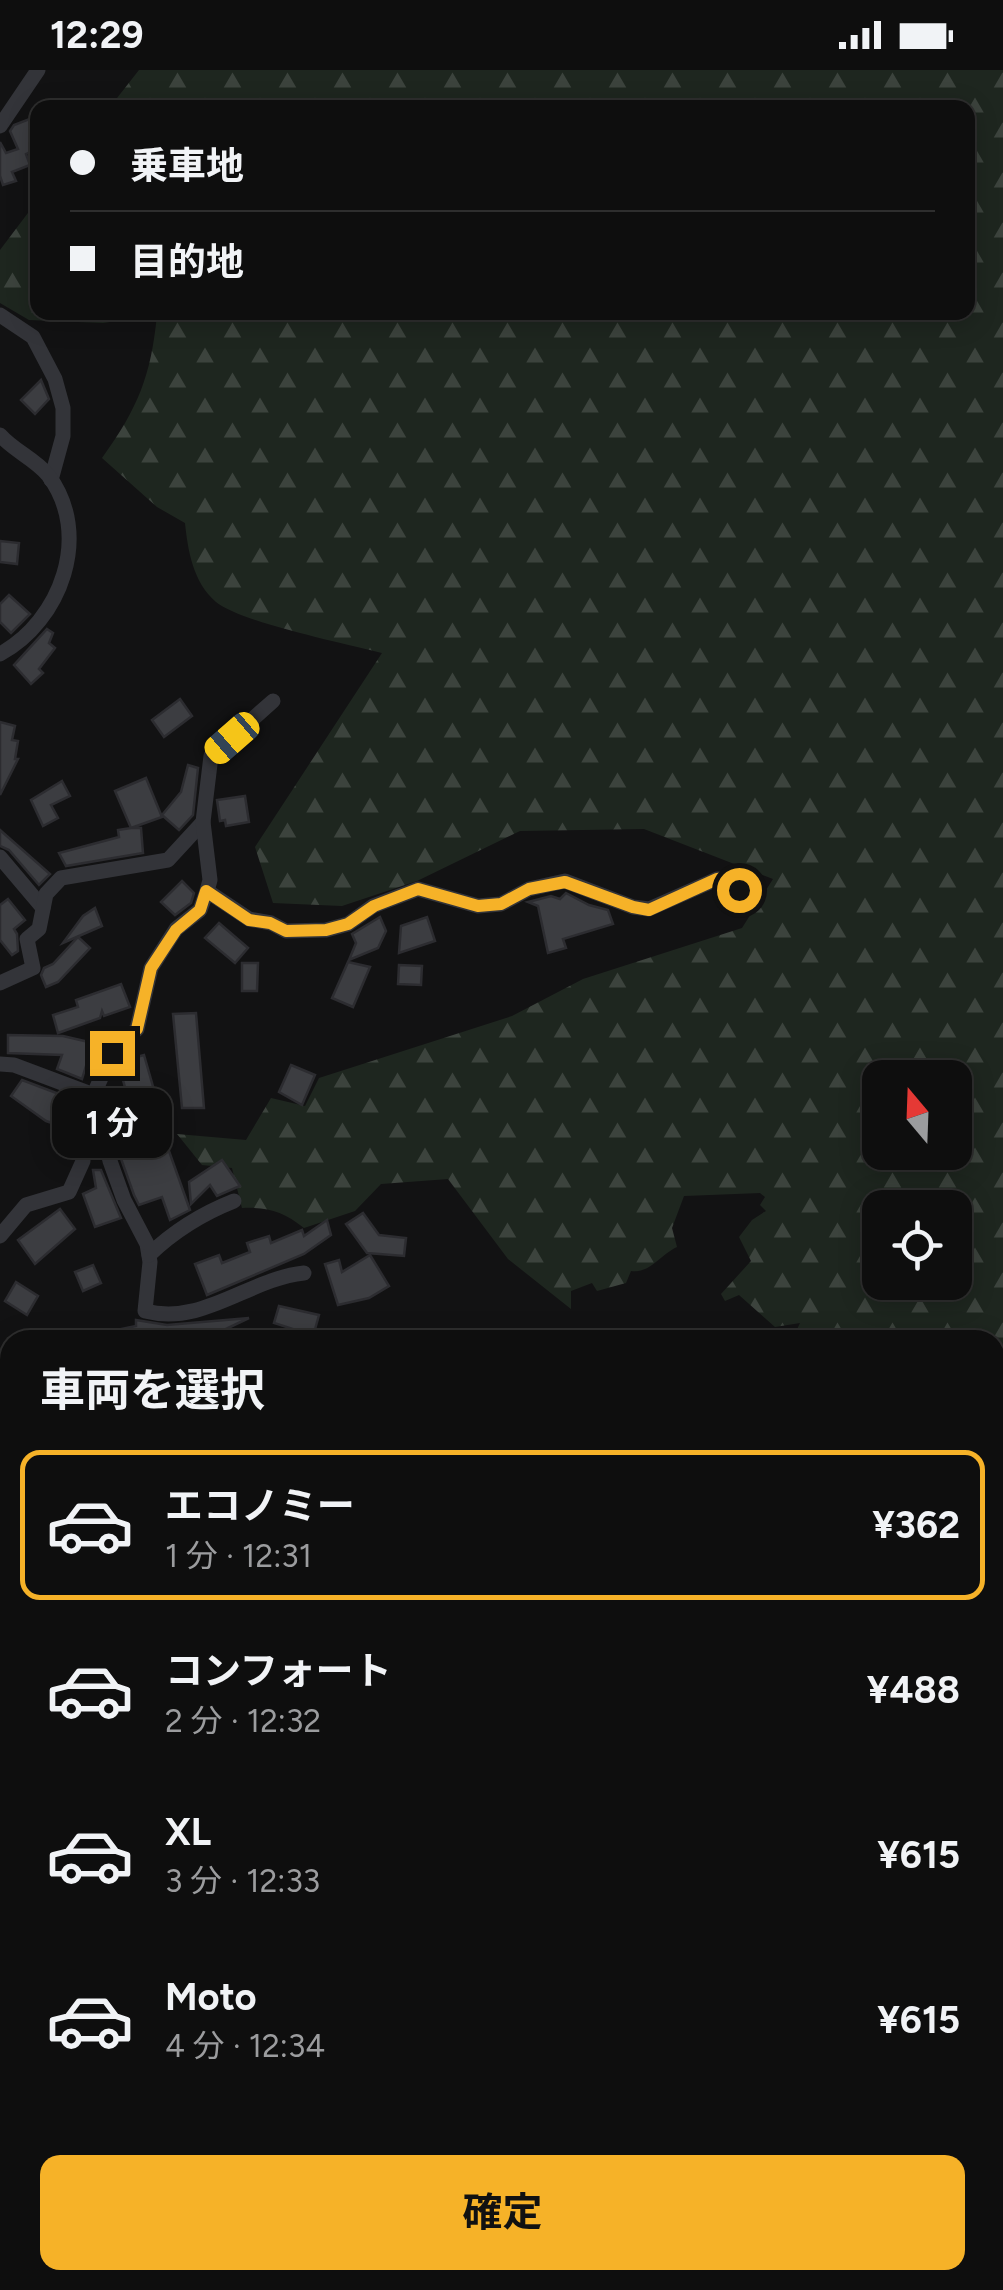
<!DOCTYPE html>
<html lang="ja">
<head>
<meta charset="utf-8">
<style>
	body { margin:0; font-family:Figtree,"Noto Sans JP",sans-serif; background:#171717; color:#f1f3f6; height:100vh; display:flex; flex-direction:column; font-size:38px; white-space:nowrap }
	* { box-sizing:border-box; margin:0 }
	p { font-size:32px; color:#9b9c9e }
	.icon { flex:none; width:55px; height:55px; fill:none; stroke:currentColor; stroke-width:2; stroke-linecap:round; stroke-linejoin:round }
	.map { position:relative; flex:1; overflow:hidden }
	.sheet { position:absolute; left:0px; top:1260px; width:1005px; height:960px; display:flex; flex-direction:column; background:#0e0e0e; border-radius:30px 30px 0 0; box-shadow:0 5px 25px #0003,0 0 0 2px #2e2e2e }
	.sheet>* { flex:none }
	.guide { position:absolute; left:30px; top:30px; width:945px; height:220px; border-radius:20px; box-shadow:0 5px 25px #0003,0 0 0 2px #2e2e2e; display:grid; align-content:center; height:220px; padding:0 40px; background:#0e0e0e }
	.needle { width:65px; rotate:341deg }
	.fabs { position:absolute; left:862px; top:990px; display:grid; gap:20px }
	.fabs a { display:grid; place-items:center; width:110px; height:110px; border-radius:20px; background:#0e0e0e; box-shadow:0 5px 25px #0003,0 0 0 2px #2e2e2e; font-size:50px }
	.end { position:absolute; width:45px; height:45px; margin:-22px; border:12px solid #f6b228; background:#111; box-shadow:0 0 0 5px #111 }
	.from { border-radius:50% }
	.bubble { position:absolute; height:70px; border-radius:20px; background:#0e0e0e; box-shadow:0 5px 25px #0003,0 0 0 2px #2e2e2e; font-size:32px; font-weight:700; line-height:70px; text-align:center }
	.car { position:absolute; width:30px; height:60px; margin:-30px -15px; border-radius:12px; box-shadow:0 0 8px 2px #0007; background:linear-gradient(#f5c518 24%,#345 0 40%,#f5c518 0 76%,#345 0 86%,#f5c518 0) }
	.guide b { display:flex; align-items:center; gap:35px; height:95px; font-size:38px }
	.guide b+b { border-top:2px solid #2e2e2e }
	.guide i { width:25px; height:25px; background:#f1f3f6 }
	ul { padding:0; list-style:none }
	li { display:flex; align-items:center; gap:30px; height:150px; margin:0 20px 15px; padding:0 20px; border:5px solid transparent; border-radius:20px }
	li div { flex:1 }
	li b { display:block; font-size:38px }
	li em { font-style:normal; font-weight:700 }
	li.selected { border-color:#f6b228 }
	li>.icon { width:90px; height:90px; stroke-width:1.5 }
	h2 { padding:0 40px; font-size:45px; line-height:120px }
	.cta { display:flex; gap:20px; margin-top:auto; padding:20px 40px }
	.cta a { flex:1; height:115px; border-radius:20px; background:#f6b228; color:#111; font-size:40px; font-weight:700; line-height:115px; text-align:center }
	.status { display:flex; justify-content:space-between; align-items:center; height:70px; padding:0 50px; background:#0e0e0e; direction:ltr }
	.status svg { height:28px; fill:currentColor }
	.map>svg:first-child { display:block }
	.forest { fill:url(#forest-firs); fill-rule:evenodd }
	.building { fill:#3c3d41; stroke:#2c2c30; stroke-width:2.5 }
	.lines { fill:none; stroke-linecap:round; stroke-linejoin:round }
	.service { stroke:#333439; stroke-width:8 }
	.minor { stroke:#333439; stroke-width:15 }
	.secondary { stroke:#414349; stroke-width:20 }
	.route { stroke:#f6b228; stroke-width:12 }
</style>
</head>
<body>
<div class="status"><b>12:29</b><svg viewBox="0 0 49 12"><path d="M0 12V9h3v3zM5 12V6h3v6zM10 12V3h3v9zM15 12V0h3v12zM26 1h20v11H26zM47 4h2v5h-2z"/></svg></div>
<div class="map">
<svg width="1003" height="2220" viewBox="0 0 1003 2220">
	<defs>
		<pattern id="forest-firs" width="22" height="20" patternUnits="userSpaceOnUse" patternTransform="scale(2.5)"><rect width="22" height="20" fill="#1e261f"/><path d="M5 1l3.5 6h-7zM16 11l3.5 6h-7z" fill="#3c433d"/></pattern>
	</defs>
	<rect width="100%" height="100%" fill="#121213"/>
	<path class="forest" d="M 139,0 L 1003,0 L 1003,2093 L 995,2091 L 995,1270 L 792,1270 L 800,1253 L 775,1257 L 739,1225 L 725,1231 L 721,1224 L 751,1191 L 739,1167 L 752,1150 L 766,1141 L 760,1135 L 765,1127 L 760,1123 L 684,1126 L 672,1158 L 677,1177 C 661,1184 650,1204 631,1201 L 626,1213 L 597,1221 L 592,1213 L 571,1221 L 571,1239 L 508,1189 L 448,1109 L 381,1114 L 355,1141 L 304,1158 C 283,1141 268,1137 242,1138 L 232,1098 L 202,1095 L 177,1064 L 246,1070 L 271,1028 L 305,1036 L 319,1008 L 512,946 L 583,909 L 742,858 L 773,809 L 644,759 L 520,761 L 417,811 L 342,836 L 273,833 L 255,777 L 382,583 C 347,574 240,552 216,532 C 193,512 188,481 185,453 L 157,437 L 102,388 C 138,338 151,306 157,245 L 103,253 L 29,250 L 0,233 L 0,180 L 37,131 L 38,242 L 968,242 L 968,38 L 110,37 ZM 880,1008 L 955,1008 L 955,1082 L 880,1082 ZM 880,1138 L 955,1138 L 955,1212 L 880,1212 Z"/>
	<g class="building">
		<polygon points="32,48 38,60 38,78 26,84 30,95 12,102 16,111 3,115 0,106 0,72 6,83 18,79 10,61 14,55"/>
		<polygon points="41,310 49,329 35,344 21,330"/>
		<polygon points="0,471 19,473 17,494 0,492"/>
		<polygon points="9,525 30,544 11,563 0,552 0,534"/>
		<polygon points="47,559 53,563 49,573 55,578 39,599 43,603 31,614 14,595"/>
		<polygon points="180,629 192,646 164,667 152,650"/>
		<polygon points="0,652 15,656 12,670 18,671 15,689 18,689 0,725"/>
		<polygon points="188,695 198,698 193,745 179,760 162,745 181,722"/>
		<polygon points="146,708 162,747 131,758 141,758 143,783 66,796 59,783 119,767 118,760 131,758 115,721"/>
		<polygon points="62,711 70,726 51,735 58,748 43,756 31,730"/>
		<polygon points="245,726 249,752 226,756 225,750 220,751 217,730"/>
		<polygon points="0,760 50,804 39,815 9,780 0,776"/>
		<polygon points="182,811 194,823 191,833 175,845 161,832"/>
		<polygon points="566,823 589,835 608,840 613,854 563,869 566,878 548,883 538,836 528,832 551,826 560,829"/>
		<polygon points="8,829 25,850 14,859 17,864 18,881 12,885 0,870 0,835"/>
		<polygon points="95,838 102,856 63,873 83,846"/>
		<polygon points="380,847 386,861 378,878 349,890 356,873 352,864"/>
		<polygon points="427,847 435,871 399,883 401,856"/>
		<polygon points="219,853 248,878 235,893 205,868"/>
		<polygon points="78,867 90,878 58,912 46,917 41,905 44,898 53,894"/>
		<polygon points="348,892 370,897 353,937 332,928"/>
		<polygon points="242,893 258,893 257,921 242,921"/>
		<polygon points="399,895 422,896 421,915 398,914"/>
		<polygon points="121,914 130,937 104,946 102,941 100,948 58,963 53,945 78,937 76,930"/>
		<polygon points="196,943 204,1038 182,1038 173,944"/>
		<polygon points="8,965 63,966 93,973 82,1009 57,999 62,985 8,983"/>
		<polygon points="144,985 154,1020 148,1022 190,1140 170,1150 162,1127 139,1135 134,1125 120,1086 134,1072 116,1067 106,1027 126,1021 119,996 121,991"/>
		<polygon points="291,995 315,1005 302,1035 279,1022"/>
		<polygon points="22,1010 75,1030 64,1057 46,1051 11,1026"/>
		<polygon points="222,1090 240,1116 217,1126 210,1115 191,1134 189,1112"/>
		<polygon points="93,1100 101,1100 121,1148 95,1157 83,1124 96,1118"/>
		<polygon points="60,1139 75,1159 35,1194 18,1170"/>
		<polygon points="363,1143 379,1165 406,1168 404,1186 367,1183 346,1154"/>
		<polygon points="327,1150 331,1165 304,1184 207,1225 195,1194 219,1185 222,1193 250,1182 247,1173 269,1166 271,1173 302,1160 304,1166"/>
		<polygon points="370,1185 389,1216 369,1228 338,1235 325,1194 339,1190 342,1202"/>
		<polygon points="93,1195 101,1213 83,1221 75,1202"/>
		<polygon points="16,1212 38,1226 27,1245 5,1231"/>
		<polygon points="279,1236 319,1245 314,1263 308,1261 306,1270 290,1270 293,1259 274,1253"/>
		<polygon points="249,1248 203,1270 97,1270 97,1264 136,1256 136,1250 167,1255"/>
	</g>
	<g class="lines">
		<g class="service">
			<polyline points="95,2220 98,2210"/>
			<polyline points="214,2220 220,2210"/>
		</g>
		<g class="minor">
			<polyline points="0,56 38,0"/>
			<polyline points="0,245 33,267 55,309 63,338 63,366 51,410"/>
			<path d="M 0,365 C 14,381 35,389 48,405 C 93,464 61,551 0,584"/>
			<polyline points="0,787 43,838"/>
			<polyline points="207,821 249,849 271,853 286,861 326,860 348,854 373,836 418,819 478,836 501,834 529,819 565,811 633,837 649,839 717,809 726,809 739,820"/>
			<polyline points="0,913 33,898 27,869 39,859 46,824 61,808 168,790 203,752"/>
			<polyline points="0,994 14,995 94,1025"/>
			<path d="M 94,1025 L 110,1091 L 124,1130 L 147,1174 L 150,1192 L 145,1241 C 204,1256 248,1209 304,1203"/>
			<polyline points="0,1166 26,1135 69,1122 83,1091 82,1051 112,983 137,959 151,898 176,859 200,840 207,821 210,810 203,752 211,686 273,631"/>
			<path d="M 149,1185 C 175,1160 201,1144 234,1131"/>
			<polyline points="232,1270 245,1270"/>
			<polyline points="0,1376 10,1373"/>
			<polyline points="0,1446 10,1449"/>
			<polyline points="0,1560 10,1532"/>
			<polyline points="0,1689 10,1690"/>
			<polyline points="995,1738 1003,1770"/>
			<polyline points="1003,1771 1000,1781 1003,1791"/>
			<polyline points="0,1851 10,1850"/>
			<polyline points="351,2220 356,2210"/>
			<polyline points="584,2220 586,2219"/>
			<polyline points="802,2220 805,2210"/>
		</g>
		<g class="secondary">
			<polyline points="0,2159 10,2174"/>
			<polyline points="35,2210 41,2220"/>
		</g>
	</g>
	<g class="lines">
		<polyline class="route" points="112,983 137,959 151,898 176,860 200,840 206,821 249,850 270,853 286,861 326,860 348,854 374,836 418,819 478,836 501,834 529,819 565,812 633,837 649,840 717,809 726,808 739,820"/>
	</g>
</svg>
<div class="fabs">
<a><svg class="needle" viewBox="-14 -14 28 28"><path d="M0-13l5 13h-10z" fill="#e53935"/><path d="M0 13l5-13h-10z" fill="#9b9c9e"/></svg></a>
<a><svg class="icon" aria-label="locate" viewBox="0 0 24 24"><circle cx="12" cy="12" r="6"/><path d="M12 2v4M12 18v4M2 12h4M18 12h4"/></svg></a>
</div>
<i class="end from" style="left:739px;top:820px"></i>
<i class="end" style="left:112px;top:983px"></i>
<div class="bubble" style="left:52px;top:1018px;width:120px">1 分</div>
<i class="car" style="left:232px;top:668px;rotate:229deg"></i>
<div class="guide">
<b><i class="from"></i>乗車地</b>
<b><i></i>目的地</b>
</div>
<section class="sheet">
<h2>車両を選択</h2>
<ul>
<li class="selected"><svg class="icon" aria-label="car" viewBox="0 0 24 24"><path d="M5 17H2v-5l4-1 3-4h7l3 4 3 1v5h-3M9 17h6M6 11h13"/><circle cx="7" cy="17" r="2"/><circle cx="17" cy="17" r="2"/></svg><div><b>エコノミー</b><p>1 分 · 12:31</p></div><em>¥362</em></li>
<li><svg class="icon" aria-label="car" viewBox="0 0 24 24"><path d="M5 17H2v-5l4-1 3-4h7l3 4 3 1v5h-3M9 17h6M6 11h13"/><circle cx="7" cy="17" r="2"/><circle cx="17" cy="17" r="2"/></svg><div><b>コンフォート</b><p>2 分 · 12:32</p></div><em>¥488</em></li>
<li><svg class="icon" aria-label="car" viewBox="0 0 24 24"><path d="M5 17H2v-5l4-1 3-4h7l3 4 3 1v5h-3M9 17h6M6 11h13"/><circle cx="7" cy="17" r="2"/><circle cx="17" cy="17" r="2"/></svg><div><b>XL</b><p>3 分 · 12:33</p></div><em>¥615</em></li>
<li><svg class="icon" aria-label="car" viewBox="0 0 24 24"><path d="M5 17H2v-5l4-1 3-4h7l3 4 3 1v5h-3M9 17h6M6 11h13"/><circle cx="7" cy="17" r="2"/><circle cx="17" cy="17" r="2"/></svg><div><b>Moto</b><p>4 分 · 12:34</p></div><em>¥615</em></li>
</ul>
<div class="cta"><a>確定</a></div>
</section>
</div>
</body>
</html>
